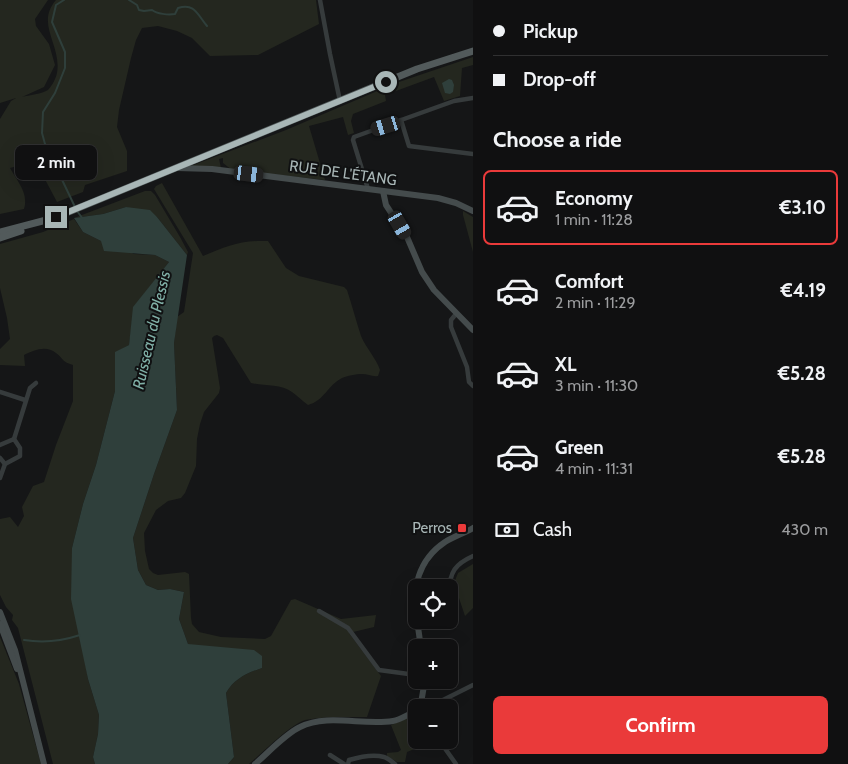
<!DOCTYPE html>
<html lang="en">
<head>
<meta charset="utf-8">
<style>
	body { margin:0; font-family:Cabin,sans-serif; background:#1e1e1f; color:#f1f3f6; height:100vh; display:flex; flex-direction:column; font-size:19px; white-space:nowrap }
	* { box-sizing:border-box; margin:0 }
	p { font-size:16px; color:#9c9d9f }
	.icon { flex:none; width:28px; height:28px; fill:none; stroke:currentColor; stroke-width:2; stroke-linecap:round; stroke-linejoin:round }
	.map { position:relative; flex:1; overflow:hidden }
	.drawer { display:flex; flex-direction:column; background:#101011; width:375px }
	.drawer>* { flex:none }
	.hud { display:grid; align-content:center; height:110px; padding:0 20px; background:#101011 }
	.tools { position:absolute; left:408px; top:579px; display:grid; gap:10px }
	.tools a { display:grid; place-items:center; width:50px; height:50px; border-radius:8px; background:#101011; box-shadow:0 5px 20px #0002,0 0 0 1px #303031; font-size:25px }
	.end { position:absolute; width:22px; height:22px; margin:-11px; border:6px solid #a8b6b6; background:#111; box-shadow:0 0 0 2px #111 }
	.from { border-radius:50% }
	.bubble { position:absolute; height:35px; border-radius:8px; background:#101011; box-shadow:0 5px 20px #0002,0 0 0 1px #303031; font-size:16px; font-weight:800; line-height:35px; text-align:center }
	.car { position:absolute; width:15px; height:30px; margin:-15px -8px; border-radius:6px; box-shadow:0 0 4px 1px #0007; background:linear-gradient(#222 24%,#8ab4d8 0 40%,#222 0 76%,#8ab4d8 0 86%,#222 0) }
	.hud b { display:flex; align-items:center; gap:18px; height:48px; font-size:19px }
	.hud b+b { border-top:1px solid #303031 }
	.hud i { width:12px; height:12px; background:#f1f3f6 }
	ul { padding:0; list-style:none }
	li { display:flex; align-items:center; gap:15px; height:75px; margin:0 10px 8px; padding:0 10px; border:2px solid transparent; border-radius:8px }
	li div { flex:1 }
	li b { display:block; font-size:19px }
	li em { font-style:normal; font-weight:800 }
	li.on { border-color:#ea3a3a }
	li>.icon { width:45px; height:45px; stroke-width:1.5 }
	h2 { padding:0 20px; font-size:22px; line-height:60px }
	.pay { display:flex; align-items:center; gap:12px; height:55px; padding:0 20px; font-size:19px }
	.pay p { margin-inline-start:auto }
	.button { display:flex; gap:10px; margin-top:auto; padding:10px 20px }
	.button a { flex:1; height:58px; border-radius:8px; background:#ea3a3a; color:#fff; font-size:20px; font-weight:800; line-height:58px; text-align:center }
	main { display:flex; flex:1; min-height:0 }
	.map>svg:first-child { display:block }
	.green { fill:#24271f }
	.water { fill:#2f3f3b }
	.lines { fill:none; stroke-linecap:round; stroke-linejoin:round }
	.stream { stroke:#2f3f3b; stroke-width:2 }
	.street { stroke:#363b3c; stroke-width:4.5 }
	.secondary { stroke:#444b4c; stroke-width:6 }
	.primary { stroke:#525a5b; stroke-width:7 }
	.route { stroke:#a8b6b6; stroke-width:6 }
	.poi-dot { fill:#ea3a3a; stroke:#101112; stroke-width:2 }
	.labels { text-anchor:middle; stroke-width:4; stroke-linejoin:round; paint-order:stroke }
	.street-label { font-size:15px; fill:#a8b6b6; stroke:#101112 }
	.poi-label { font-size:15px; fill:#a8b6b6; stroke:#101112; text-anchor:end }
	.water-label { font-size:16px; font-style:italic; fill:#80b0a7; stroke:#101112 }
</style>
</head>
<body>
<main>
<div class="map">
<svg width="473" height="764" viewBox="0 0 473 764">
	<rect width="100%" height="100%" fill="#151617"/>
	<g class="green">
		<path d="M 0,0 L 48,0 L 35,19 L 36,26 L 49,44 L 55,65 L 44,87 L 22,97 C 29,95 42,94 48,90 C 52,86 56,78 57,73 C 62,45 35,24 56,0 L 316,0 L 319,24 L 258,55 L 210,56 L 192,38 L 177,31 L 158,26 L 142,28 L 136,40 L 131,58 L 119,110 L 117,127 L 127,151 L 127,171 L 85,185 L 83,192 L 57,202 L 39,168 L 25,164 L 10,168 C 17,181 29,193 24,209 L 0,214 L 0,119 L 11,101 L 16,98 L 0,103 Z"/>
		<polygon points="473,57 473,65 462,68 460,96 444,101 434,77 385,95 386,101 353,114 351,121 354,133 348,135 343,117 309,126 325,180 232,170 223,163 223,158 219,159 221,168 191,166 286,130 396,83"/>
		<path d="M 162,183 L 203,256 C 227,246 241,240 268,241 L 286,268 L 299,276 L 344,287 L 347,290 C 352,305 356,321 361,336 C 366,348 376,358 380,370 L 378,376 C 372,377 368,374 362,374 C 356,374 347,376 342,378 C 328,385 324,401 308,405 C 302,401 298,396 292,392 C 281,384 264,386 251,383 L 223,338 L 217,335 L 214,336 L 212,338 L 220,388 L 219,393 L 204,412 L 200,424 L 197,439 L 196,466 L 185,493 L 181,498 L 168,501 L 156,510 L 144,533 L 145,551 L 149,569 L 153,573 L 158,575 L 185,572 L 189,574 L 191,618 L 192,624 L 199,632 L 221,637 L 265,639 L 271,636 L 291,600 L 295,599 L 341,619 L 376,615 L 374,627 L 349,633 L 381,676 L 367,717 C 347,717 325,716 305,720 C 291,724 261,754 249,764 L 228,764 L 234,757 L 226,693 C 234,679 247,673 262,668 L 188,644 L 179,619 L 184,592 L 170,589 L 158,590 L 146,585 L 138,570 L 133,538 L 154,474 L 177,410 L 174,343 L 177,317 L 184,312 L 193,253 L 154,189 L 156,186 Z"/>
		<polygon points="145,191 151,191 155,195 180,237 188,252 187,255 157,217 126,207 103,214 74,218"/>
		<polygon points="463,211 473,217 473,252 463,215"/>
		<path d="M 74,219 L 83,232 L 101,241 L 134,254 L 155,255 L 169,262 L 134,307 L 129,345 L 115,353 L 115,391 L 96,465 L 83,504 L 72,548 L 84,655 L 88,679 L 99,715 L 98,734 L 93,757 L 95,764 L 53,764 L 18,628 L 12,620 L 13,615 L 6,607 L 0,595 L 0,519 L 10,517 L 18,527 L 24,516 L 22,507 L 33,486 L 44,482 L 56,445 L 73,401 L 73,365 C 62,362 64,359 56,353 C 46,345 34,350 24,355 L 25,366 L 0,365 L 0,349 L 10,339 L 7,318 L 0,288 L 0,244 L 43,232 Z"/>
		<polygon points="473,564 473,608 465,616 454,583 458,573"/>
		<polygon points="0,637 19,684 41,764 0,764"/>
		<polygon points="408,718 416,719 416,721 407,725 417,748 407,752 405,762 397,762 387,756 387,753 398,752 401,750 391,725"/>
	</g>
	<g class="water">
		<polygon points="449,79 452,80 454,85 453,92 450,94 445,93 442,83"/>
		<path d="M 126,207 L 150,210 L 157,217 L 187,255 L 174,343 L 177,410 L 154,474 L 133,538 L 138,570 L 146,585 L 158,590 L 170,589 L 184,592 L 179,619 L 188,644 L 254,650 L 262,656 L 262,668 C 247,673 234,679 226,693 L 234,757 L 228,764 L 95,764 L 93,757 L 98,734 L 99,715 L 88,679 L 71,599 L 72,548 L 83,504 L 96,465 L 115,391 L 115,352 L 129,345 L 133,307 L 169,262 L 155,255 L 104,251 L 101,241 L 83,232 L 74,218 L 103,214 Z"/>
	</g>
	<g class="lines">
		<g class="stream">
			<polyline points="64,0 56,5 52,22 65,52 65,68 55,93 43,112 42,133 45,144 75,207"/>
			<path d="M 129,0 L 137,5 L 139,10 L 144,11 L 152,10 C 157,14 168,15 175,14 L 178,8 C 195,3 197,14 207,26"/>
			<polyline points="77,211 83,219"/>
			<path d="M 24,640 C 42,643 62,641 80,635"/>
		</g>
		<g class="street">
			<polyline points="320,0 330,54 340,101"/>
			<polyline points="401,120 409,146 473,154"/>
			<polyline points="368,189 353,140 354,137 454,101 473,98"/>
			<polyline points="456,314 451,320 451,327 467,367 469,382 473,386"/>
			<polyline points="0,392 25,400"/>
			<polyline points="14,439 30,388 36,383"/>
			<polyline points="0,445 14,439 20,448 20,456 5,464 0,478"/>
			<polyline points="0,458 5,464"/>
			<path d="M 449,591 C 450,572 455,564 473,556"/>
			<polyline points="319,611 348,628 379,670 416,675"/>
			<polyline points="446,625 446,620"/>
			<polyline points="427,708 473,685"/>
			<polyline points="439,740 456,764"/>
			<polyline points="330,755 344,764"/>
			<path d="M 348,764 L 349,760 C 359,757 374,754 384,757 C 388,758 392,762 395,764"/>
		</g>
		<g class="secondary">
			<polyline points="177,168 212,169 438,198 456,203 473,211"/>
			<polyline points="383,191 386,205 407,237 422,272 434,290 473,330"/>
			<polyline points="0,612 15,650 44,764"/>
			<path d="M 416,618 C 412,589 418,560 445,542 C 453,537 464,533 473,528"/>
			<polyline points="417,620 421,648"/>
			<polyline points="0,624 17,669"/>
			<polyline points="421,703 425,680"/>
			<polyline points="414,712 414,707 421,703 426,708"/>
			<path d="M 255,764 C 268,753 285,734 300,727 C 328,713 363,726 393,721 C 400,720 407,715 414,712"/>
		</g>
		<g class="primary">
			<polyline points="0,232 54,218 417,69 473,51"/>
			<polyline points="0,238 21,231"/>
		</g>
	</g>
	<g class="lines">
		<polyline class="route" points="56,217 386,82"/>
	</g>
	<rect class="poi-dot" x="457" y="523" width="10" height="10" rx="2.5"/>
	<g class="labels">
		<g class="street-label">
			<text transform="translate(343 173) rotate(8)" y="5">RUE DE L'ÉTANG</text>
		</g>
		<g class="poi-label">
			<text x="452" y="533">Perros</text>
		</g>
		<g class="water-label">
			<text transform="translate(151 330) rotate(-77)" y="6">Ruisseau du Plessis</text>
		</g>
	</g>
</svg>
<div class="tools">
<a><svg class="icon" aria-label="locate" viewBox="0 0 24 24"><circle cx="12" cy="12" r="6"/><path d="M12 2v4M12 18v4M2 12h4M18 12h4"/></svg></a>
<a>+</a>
<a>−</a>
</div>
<i class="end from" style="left:386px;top:82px"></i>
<i class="end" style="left:56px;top:217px"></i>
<div class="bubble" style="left:15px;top:145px;width:82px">2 min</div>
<i class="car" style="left:386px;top:126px;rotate:253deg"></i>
<i class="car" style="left:249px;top:174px;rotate:97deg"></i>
<i class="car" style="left:400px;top:225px;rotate:150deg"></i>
</div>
<section class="drawer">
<div class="hud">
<b><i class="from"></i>Pickup</b>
<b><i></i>Drop-off</b>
</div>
<h2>Choose a ride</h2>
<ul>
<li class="on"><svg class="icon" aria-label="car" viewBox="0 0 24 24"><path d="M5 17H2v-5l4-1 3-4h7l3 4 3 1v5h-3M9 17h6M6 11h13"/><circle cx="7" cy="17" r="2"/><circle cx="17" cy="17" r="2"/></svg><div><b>Economy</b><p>1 min · 11:28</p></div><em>€3.10</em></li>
<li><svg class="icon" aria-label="car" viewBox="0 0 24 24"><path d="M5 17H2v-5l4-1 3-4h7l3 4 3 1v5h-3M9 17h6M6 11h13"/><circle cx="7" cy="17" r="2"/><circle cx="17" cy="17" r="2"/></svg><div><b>Comfort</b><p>2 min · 11:29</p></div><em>€4.19</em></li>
<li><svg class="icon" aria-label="car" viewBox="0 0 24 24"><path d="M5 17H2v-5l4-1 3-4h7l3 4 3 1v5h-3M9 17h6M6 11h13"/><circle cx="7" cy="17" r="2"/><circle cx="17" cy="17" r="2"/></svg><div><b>XL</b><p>3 min · 11:30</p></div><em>€5.28</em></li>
<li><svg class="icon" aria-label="car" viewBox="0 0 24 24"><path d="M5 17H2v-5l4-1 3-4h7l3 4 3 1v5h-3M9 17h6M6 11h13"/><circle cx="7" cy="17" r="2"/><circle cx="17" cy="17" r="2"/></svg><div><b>Green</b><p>4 min · 11:31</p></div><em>€5.28</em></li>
</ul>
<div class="pay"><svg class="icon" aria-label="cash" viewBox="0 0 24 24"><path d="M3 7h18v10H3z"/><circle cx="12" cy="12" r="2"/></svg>Cash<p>430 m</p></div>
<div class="button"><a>Confirm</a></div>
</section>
</main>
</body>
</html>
